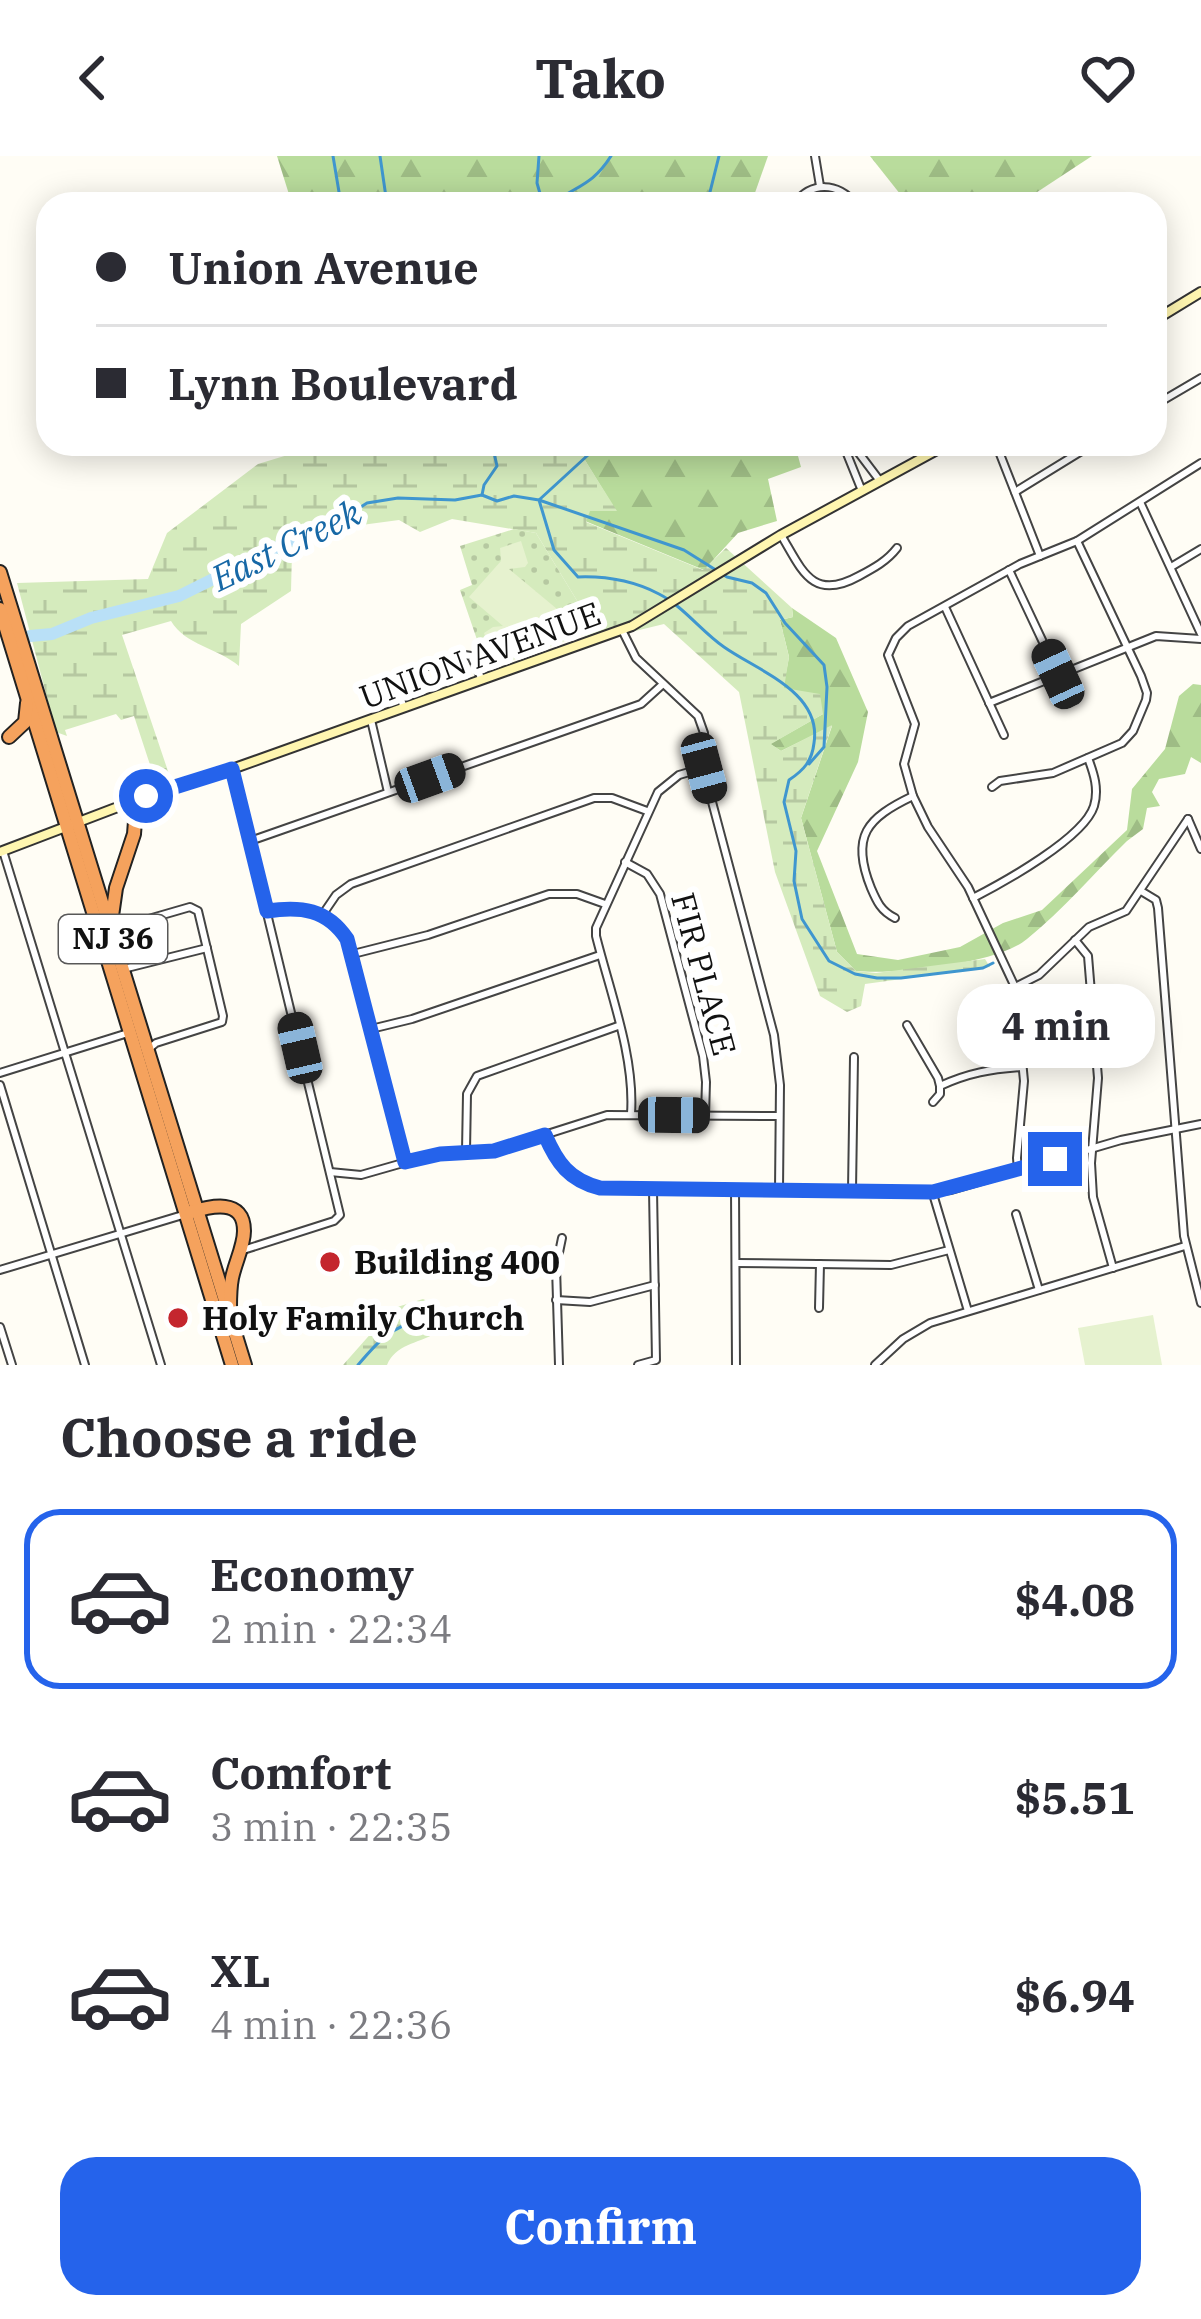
<!DOCTYPE html>
<html lang="en">
<head>
<meta charset="utf-8">
<style>
	body { margin:0; font-family:"IBM Plex Serif",serif; background:#f7f7f7; color:#2b2b33; height:100vh; display:flex; flex-direction:column; font-size:45px; white-space:nowrap }
	* { box-sizing:border-box; margin:0 }
	p { font-size:39px; color:#7c7c81 }
	.icon { flex:none; width:66px; height:66px; fill:none; stroke:currentColor; stroke-width:2; stroke-linecap:round; stroke-linejoin:round }
	.map { position:relative; height:1209px; overflow:hidden }
	.sheet { display:flex; flex-direction:column; background:#fff; flex:1 }
	.sheet>* { flex:none }
	.top-card { position:absolute; left:36px; top:36px; width:1131px; height:264px; border-radius:36px; box-shadow:0 6px 30px #0003; display:grid; align-content:center; height:264px; padding:0 60px; background:#fff }
	.end { position:absolute; width:54px; height:54px; margin:-27px; border:15px solid #2563eb; background:#fff; box-shadow:0 0 0 6px #fff }
	.from { border-radius:50% }
	.bubble { position:absolute; height:84px; border-radius:36px; background:#fff; box-shadow:0 6px 30px #0003; font-size:39px; font-weight:700; line-height:84px; text-align:center }
	.car { position:absolute; width:36px; height:72px; margin:-36px -18px; border-radius:15px; box-shadow:0 0 9px 3px #0007; background:linear-gradient(#222 24%,#8ab4d8 0 40%,#222 0 76%,#8ab4d8 0 86%,#222 0) }
	.top-card b { display:flex; align-items:center; gap:42px; height:114px; font-size:45px }
	.top-card b+b { border-top:3px solid #e1e1e2 }
	.top-card i { width:30px; height:30px; background:#2b2b33 }
	ul { padding:0; list-style:none }
	li { display:flex; align-items:center; gap:36px; height:180px; margin:0 24px 18px; padding:0 36px; border:6px solid transparent; border-radius:36px }
	li div { flex:1 }
	li b { display:block; font-size:45px }
	li em { font-style:normal; font-weight:700 }
	li.on { border-color:#2563eb }
	li>.icon { width:108px; height:108px; stroke-width:1.5 }
	h2 { padding:0 60px; font-size:54px; line-height:144px }
	.button { display:flex; gap:24px; margin-top:auto; padding:24px 60px }
	.button a { flex:1; height:138px; border-radius:36px; background:#2563eb; color:#fff; font-size:48px; font-weight:700; line-height:138px; text-align:center }
	header { display:flex; justify-content:space-between; align-items:center; height:156px; padding:0 60px; background:#fff; font-size:54px; font-weight:700 }
	.map>svg:first-child { display:block }
	.forest { fill:url(#forest-firs) }
	.wetland { fill:url(#wetland-marsh) }
	.park { fill:url(#park-dots) }
	.pitch { fill:#e6f2cf }
	.lines { fill:none; stroke-linecap:round; stroke-linejoin:round }
	.stream { stroke:#3f96cf; stroke-width:3 }
	.river { stroke:#b9e0f7; stroke-width:12 }
	.street-casing { stroke:#444; stroke-width:10 }
	.secondary-casing { stroke:#333; stroke-width:12 }
	.highway-casing { stroke:#222; stroke-width:16 }
	.street { stroke:#fff; stroke-width:6 }
	.secondary { stroke:#fff6b0; stroke-width:8 }
	.highway { stroke:#f5a25d; stroke-width:12 }
	.route { stroke:#2563eb; stroke-width:15 }
	.poi-dot { fill:#c4262e; stroke:#fff; stroke-width:4.5 }
	.labels { text-anchor:middle; stroke-width:12; stroke-linejoin:round; paint-order:stroke }
	.shield { fill:#fff; stroke:#585858; stroke-width:3 }
	.shield-label { font-size:30px; font-weight:bold; fill:#111 }
	.street-label { font-size:33px; fill:#111; stroke:#fff }
	.poi-label { font-size:33px; font-weight:bold; fill:#111; stroke:#fff; text-anchor:start }
	.water-label { font-size:36px; font-style:italic; fill:#1768a6; stroke:#fff }
</style>
</head>
<body>
<header><svg class="icon" aria-label="back" viewBox="0 0 24 24"><path d="M15 5l-7 7 7 7"/></svg>Tako<svg class="icon" aria-label="heart" viewBox="0 0 24 24"><path d="M12 20l-8-8c-3-5 5-10 8-4 3-6 11-1 8 4z"/></svg></header>
<div class="map">
<svg width="1201" height="1209" viewBox="0 0 1201 1209">
	<defs>
		<pattern id="forest-firs" width="22" height="20" patternUnits="userSpaceOnUse" patternTransform="scale(3)"><rect width="22" height="20" fill="#b9dc9c"/><path d="M5 1l3.5 6h-7zM16 11l3.5 6h-7z" fill="#9ebc85"/></pattern>
		<pattern id="wetland-marsh" width="20" height="14" patternUnits="userSpaceOnUse" patternTransform="scale(3)"><rect width="20" height="14" fill="#d5ebbd"/><path d="M1 5h8M5 5V1M11 12h8M15 12V8" fill="none" stroke="#b6c8a1"/></pattern>
		<pattern id="park-dots" width="8" height="8" patternUnits="userSpaceOnUse" patternTransform="scale(3)"><rect width="8" height="8" fill="#d5ebbd"/><path d="M2 2h.1M6 6h.1" fill="none" stroke="#b6c8a1" stroke-width="1.8" stroke-linecap="round"/></pattern>
	</defs>
	<rect width="100%" height="100%" fill="#fffdf5"/>
	<g class="forest">
		<polygon points="277,0 768,0 751,48 292,48"/>
		<polygon points="870,0 1092,0 1019,48 908,48"/>
		<polygon points="600,288 739,288 757,296 795,289 801,311 768,323 777,365 738,377 704,414 585,365 589,355 616,355 583,301"/>
		<path d="M 792,452 L 836,482 L 868,556 L 858,606 L 817,695 L 857,798 L 898,804 L 960,791 L 1003,767 L 1042,754 L 1127,674 L 1132,633 L 1165,593 L 1179,540 L 1193,528 L 1201,529 L 1201,607 L 1191,601 L 1185,618 L 1159,623 L 1152,636 L 1160,650 L 1147,652 L 1143,673 L 1127,685 C 1094,717 1063,754 1027,783 C 997,808 895,819 856,815 L 837,796 L 801,662 L 832,570 L 781,595 L 770,588 L 823,558 L 783,532 L 789,501 L 780,464 L 793,461 Z"/>
	</g>
	<g class="wetland">
		<path d="M 324,288 L 600,288 L 583,301 L 617,355 L 590,355 L 586,366 L 703,414 L 726,392 L 792,452 L 793,461 L 780,464 L 789,501 L 784,532 L 820,538 L 823,558 L 771,588 L 781,595 L 832,569 L 801,662 L 837,796 L 856,815 L 876,817 L 985,803 L 990,811 L 865,828 L 861,850 L 847,856 L 820,840 L 775,716 L 739,536 L 664,468 L 586,487 L 579,448 L 536,377 L 452,363 L 420,376 L 399,364 L 339,372 L 292,396 L 291,435 L 241,468 L 239,510 C 218,492 185,489 171,465 L 122,479 L 172,627 L 160,630 L 156,627 L 134,560 L 121,564 L 116,558 L 65,574 L 67,580 L 56,576 L 17,427 L 148,423 L 167,377 L 258,308 Z"/>
		<path d="M 423,1143 C 435,1148 439,1165 436,1177 C 417,1188 396,1188 387,1209 L 343,1209 L 374,1174 L 374,1167 L 381,1156 Z"/>
	</g>
	<polygon class="park" points="514,373 536,377 579,448 584,478 494,511 485,507 460,434 472,429 460,390"/>
	<g class="pitch">
		<polygon points="521,385 528,407 525,411 509,413 563,458 533,494 515,480 515,493 497,499 492,506 488,504 490,495 484,477 493,471 503,470 469,441 501,405 500,392"/>
		<polygon points="1153,1159 1162,1209 1085,1209 1078,1172"/>
	</g>
	<g class="lines">
		<g class="stream">
			<polyline points="333,0 341,48"/>
			<polyline points="380,0 387,48"/>
			<polyline points="539,0 537,27 543,48"/>
			<path d="M 552,48 C 577,29 592,30 611,0"/>
			<polyline points="707,48 719,0"/>
			<polyline points="600,288 539,344 684,394 727,421 752,427 766,437 785,467 824,509 827,531 824,591 809,608"/>
			<polyline points="482,339 484,329 497,310 492,288"/>
			<path d="M 324,368 L 353,356 L 367,347 L 398,342 L 455,344 L 482,339 L 497,345 L 514,340 L 539,344 L 554,394 L 578,421 C 606,420 634,425 659,438 C 683,450 702,476 724,491 C 758,515 822,536 814,587 C 812,605 804,614 789,624 L 784,646 L 796,695 L 794,725 L 802,763 L 829,805 L 855,818 L 877,822 L 901,822 L 983,812 L 993,807"/>
			<path d="M 358,1209 C 380,1183 390,1172 424,1162"/>
		</g>
		<polyline class="river" points="30,480 52,478 91,462 179,440 324,368"/>
		<defs>
			<g id="street">
				<polyline points="815,0 820,30"/>
				<path d="M 794,48 C 812,25 837,26 856,48"/>
				<polyline points="1155,249 1201,222"/>
				<polyline points="843,288 862,335"/>
				<polyline points="852,288 880,325"/>
				<polyline points="996,288 1040,400"/>
				<polyline points="1015,336 1093,288"/>
				<polyline points="1140,346 1201,478"/>
				<path d="M 781,379 C 802,414 812,446 859,420 C 874,412 887,405 897,392"/>
				<polyline points="1171,411 1201,393"/>
				<polyline points="1009,414 1058,518"/>
				<polyline points="945,451 1004,579"/>
				<polyline points="622,474 636,502 698,560 704,577 703,612 774,879 780,929 779,1034"/>
				<polyline points="989,547 1156,480 1201,483"/>
				<polyline points="404,552 396,529 398,521 458,498 471,500 482,524"/>
				<polyline points="371,564 388,636"/>
				<polyline points="232,613 340,1059 334,1065 240,1095"/>
				<polyline points="992,631 1000,625 1053,617 1122,587 1133,575 1146,544 1147,537 1141,520 1077,385"/>
				<polyline points="1188,663 1201,693"/>
				<polyline points="250,685 641,548 663,528"/>
				<polyline points="3,695 161,1209"/>
				<polyline points="625,706 647,718 660,738 703,900 706,926 705,960"/>
				<polyline points="1141,735 1156,744 1158,752 1184,1080 1201,1147"/>
				<path d="M 973,742 C 1004,726 1084,682 1094,650 C 1099,633 1094,618 1088,602"/>
				<path d="M 267,755 C 310,748 336,755 353,798 L 405,1007"/>
				<polyline points="323,758 336,739 351,728 594,642 612,642 647,655"/>
				<path d="M 895,762 C 881,755 877,746 871,732 C 850,680 867,662 913,640"/>
				<polyline points="114,773 190,751 198,755 223,860 222,866 156,887 150,892"/>
				<polyline points="1075,784 1088,800 1098,922 1091,1007 1093,1041 1113,1112"/>
				<polyline points="353,798 428,779 549,738 577,738 605,748"/>
				<polyline points="123,813 207,792"/>
				<polyline points="1015,831 1039,819 1089,771 1126,755 1188,663"/>
				<polyline points="907,869 938,922 940,930"/>
				<polyline points="371,873 412,863 600,799"/>
				<polyline points="0,917 128,877"/>
				<polyline points="0,929 85,1209"/>
				<path d="M 933,946 L 940,938 L 940,930 C 968,917 991,913 1022,911"/>
				<path d="M 631,958 C 635,901 610,836 596,780 L 596,772 L 658,636 L 679,619 L 703,612"/>
				<path d="M 545,979 C 557,1007 569,1024 600,1032 L 933,1036 L 951,1034 L 1121,984 L 1201,968"/>
				<polyline points="466,995 467,938 477,920 618,870"/>
				<polyline points="1018,1014 1017,1002 1024,925 1015,831 968,731 928,671 913,640 904,608 915,568 888,499 896,482 908,470 1020,408 1077,385 1201,307"/>
				<polyline points="330,1016 361,1019 431,999 494,995 607,959 779,960"/>
				<polyline points="735,1033 736,1209"/>
				<polyline points="852,1034 854,901"/>
				<polyline points="933,1038 968,1155"/>
				<polyline points="1016,1058 1039,1134"/>
				<polyline points="736,1107 891,1109 949,1094"/>
				<polyline points="0,1114 186,1058"/>
				<polyline points="556,1144 590,1146 655,1129"/>
				<polyline points="819,1152 820,1108"/>
				<polyline points="0,1171 12,1209"/>
				<polyline points="559,1209 556,1111 562,1082"/>
				<polyline points="638,1209 656,1204 653,1034"/>
				<polyline points="875,1209 903,1183 930,1167 1185,1090"/>
			</g>
			<g id="secondary">
				<polyline points="1155,164 1201,136"/>
				<polyline points="0,696 131,646 232,613 632,470 781,379 948,288"/>
			</g>
			<g id="highway">
				<polyline points="0,416 245,1209"/>
				<polyline points="0,453 232,1209"/>
				<polyline points="9,581 25,566 27,547"/>
				<polyline points="111,767 116,732 134,678 135,665 131,646"/>
				<path d="M 191,1056 C 211,1050 244,1042 244,1075 C 244,1090 235,1107 232,1122 C 230,1132 230,1142 230,1152"/>
			</g>
		</defs>
		<use href="#street" class="street-casing"/>
		<use href="#secondary" class="secondary-casing"/>
		<use href="#highway" class="highway-casing"/>
		<use href="#street" class="street"/>
		<use href="#secondary" class="secondary"/>
		<use href="#highway" class="highway"/>
	</g>
	<g class="lines">
		<path class="route" d="M 146,640 L 232,613 L 267,755 C 301,750 327,753 347,783 L 405,1006 L 440,998 L 494,995 L 545,979 C 557,1007 569,1024 600,1032 L 933,1036 L 1055,1003"/>
	</g>
	<g class="poi-dot">
		<circle cx="330" cy="1106" r="12"/>
		<circle cx="178" cy="1162" r="12"/>
	</g>
	<g class="labels">
		<rect class="shield" x="59" y="759" width="108" height="48" rx="9"/>
		<g class="shield-label">
			<text x="113" y="793">NJ 36</text>
		</g>
		<g class="street-label">
			<text transform="translate(480 499) rotate(-20)" y="12">UNION AVENUE</text>
			<text transform="translate(704 818) rotate(75)" y="12">FIR PLACE</text>
		</g>
		<g class="poi-label">
			<text x="354" y="1118">Building 400</text>
			<text x="202" y="1174">Holy Family Church</text>
		</g>
		<g class="water-label">
			<text transform="translate(286 389) rotate(-26)" y="13">East Creek</text>
		</g>
	</g>
</svg>
<i class="end from" style="left:146px;top:640px"></i>
<i class="end" style="left:1055px;top:1003px"></i>
<div class="bubble" style="left:957px;top:828px;width:198px">4 min</div>
<i class="car" style="left:1058px;top:518px;rotate:335deg"></i>
<i class="car" style="left:704px;top:612px;rotate:165deg"></i>
<i class="car" style="left:430px;top:622px;rotate:70deg"></i>
<i class="car" style="left:300px;top:892px;rotate:347deg"></i>
<i class="car" style="left:674px;top:959px;rotate:91deg"></i>
<div class="top-card">
<b><i class="from"></i>Union Avenue</b>
<b><i></i>Lynn Boulevard</b>
</div>
</div>
<section class="sheet">
<h2>Choose a ride</h2>
<ul>
<li class="on"><svg class="icon" aria-label="car" viewBox="0 0 24 24"><path d="M5 17H2v-5l4-1 3-4h7l3 4 3 1v5h-3M9 17h6M6 11h13"/><circle cx="7" cy="17" r="2"/><circle cx="17" cy="17" r="2"/></svg><div><b>Economy</b><p>2 min · 22:34</p></div><em>$4.08</em></li>
<li><svg class="icon" aria-label="car" viewBox="0 0 24 24"><path d="M5 17H2v-5l4-1 3-4h7l3 4 3 1v5h-3M9 17h6M6 11h13"/><circle cx="7" cy="17" r="2"/><circle cx="17" cy="17" r="2"/></svg><div><b>Comfort</b><p>3 min · 22:35</p></div><em>$5.51</em></li>
<li><svg class="icon" aria-label="car" viewBox="0 0 24 24"><path d="M5 17H2v-5l4-1 3-4h7l3 4 3 1v5h-3M9 17h6M6 11h13"/><circle cx="7" cy="17" r="2"/><circle cx="17" cy="17" r="2"/></svg><div><b>XL</b><p>4 min · 22:36</p></div><em>$6.94</em></li>
</ul>
<div class="button"><a>Confirm</a></div>
</section>
</body>
</html>
